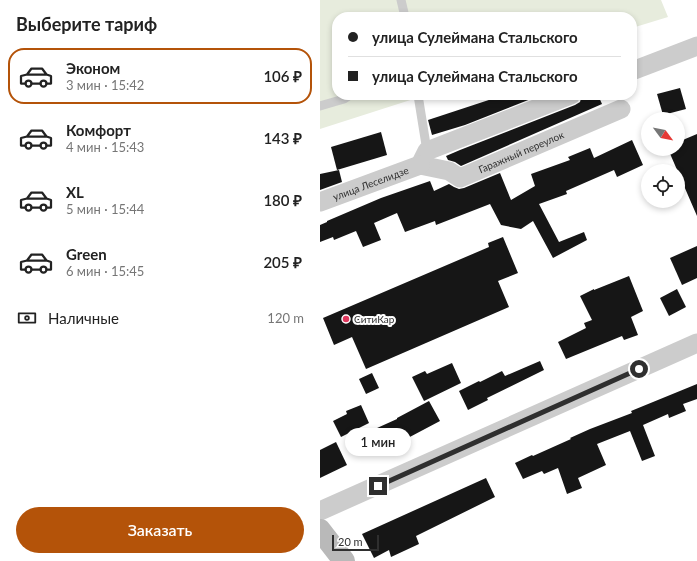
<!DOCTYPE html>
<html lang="ru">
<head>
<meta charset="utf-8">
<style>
	body { margin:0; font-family:Lato,sans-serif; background:#f6f6f6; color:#222; height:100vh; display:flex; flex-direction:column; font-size:15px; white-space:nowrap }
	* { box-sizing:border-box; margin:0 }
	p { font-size:13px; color:#767676 }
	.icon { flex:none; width:22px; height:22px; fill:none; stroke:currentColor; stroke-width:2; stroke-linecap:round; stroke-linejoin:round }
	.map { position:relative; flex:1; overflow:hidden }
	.panel { display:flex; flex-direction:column; background:#fff; width:320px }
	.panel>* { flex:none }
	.hud { position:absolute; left:12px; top:12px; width:305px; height:88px; border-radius:16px; box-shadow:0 2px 6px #0003; display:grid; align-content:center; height:88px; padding:0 16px; background:#fff }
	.needle { width:26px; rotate:122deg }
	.tools { position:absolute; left:321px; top:112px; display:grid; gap:8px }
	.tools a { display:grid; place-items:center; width:44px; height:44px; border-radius:50%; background:#fff; box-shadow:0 2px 6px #0003; font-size:20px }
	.scale { position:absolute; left:12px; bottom:10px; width:47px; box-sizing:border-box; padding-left:4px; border:2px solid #2f2f2f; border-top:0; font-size:11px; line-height:14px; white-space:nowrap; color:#2f2f2f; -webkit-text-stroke:3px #fff; paint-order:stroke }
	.end { position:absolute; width:18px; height:18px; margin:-9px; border:5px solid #2f2f2f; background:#fff; box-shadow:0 0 0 2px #fff }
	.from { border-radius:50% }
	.bubble { position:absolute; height:28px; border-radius:14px; background:#fff; box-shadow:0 2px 6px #0003; font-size:13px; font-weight:600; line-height:28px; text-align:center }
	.hud b { display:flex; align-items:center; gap:14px; height:38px; font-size:15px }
	.hud b+b { border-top:1px solid #e0e0e0 }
	.hud i { width:10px; height:10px; background:#222 }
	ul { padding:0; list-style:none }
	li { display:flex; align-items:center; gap:12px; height:56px; margin:0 8px 6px; padding:0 8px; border:2px solid transparent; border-radius:16px }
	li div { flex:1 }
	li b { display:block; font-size:15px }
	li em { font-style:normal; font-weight:600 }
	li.current { border-color:#b45309 }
	li>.icon { width:36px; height:36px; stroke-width:1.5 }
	h2 { padding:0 16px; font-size:18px; line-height:48px }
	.pay { display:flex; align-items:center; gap:10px; height:44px; padding:0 16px; font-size:15px }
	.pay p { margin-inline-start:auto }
	.button { display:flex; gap:8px; margin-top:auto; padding:8px 16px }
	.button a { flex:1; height:46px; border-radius:24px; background:#b45309; color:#fff; font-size:16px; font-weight:600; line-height:46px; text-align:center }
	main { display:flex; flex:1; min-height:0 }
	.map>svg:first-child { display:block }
	.green { fill:#e7ecdd }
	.building { fill:#161616 }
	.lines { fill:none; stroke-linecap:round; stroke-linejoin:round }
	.lane { stroke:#ccc; stroke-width:9 }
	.street { stroke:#ccc; stroke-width:19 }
	.secondary { stroke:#b9b9b9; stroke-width:22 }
	.route { stroke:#2f2f2f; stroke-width:5 }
	.poi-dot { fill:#e0375d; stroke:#fff; stroke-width:1.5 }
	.labels { text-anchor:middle; stroke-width:4; stroke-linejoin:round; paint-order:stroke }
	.street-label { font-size:10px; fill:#2f2f2f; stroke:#fff }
	.poi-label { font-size:10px; fill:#2f2f2f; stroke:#fff; text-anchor:start }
</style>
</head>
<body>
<main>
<section class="panel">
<h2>Выберите тариф</h2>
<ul>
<li class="current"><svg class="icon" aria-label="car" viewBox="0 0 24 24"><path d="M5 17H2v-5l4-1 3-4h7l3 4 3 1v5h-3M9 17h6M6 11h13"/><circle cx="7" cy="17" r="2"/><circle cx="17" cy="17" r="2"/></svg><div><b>Эконом</b><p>3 мин · 15:42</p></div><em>106 ₽</em></li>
<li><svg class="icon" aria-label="car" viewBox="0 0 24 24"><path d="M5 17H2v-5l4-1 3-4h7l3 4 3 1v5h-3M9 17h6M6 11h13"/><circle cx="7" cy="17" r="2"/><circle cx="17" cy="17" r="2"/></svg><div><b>Комфорт</b><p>4 мин · 15:43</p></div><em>143 ₽</em></li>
<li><svg class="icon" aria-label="car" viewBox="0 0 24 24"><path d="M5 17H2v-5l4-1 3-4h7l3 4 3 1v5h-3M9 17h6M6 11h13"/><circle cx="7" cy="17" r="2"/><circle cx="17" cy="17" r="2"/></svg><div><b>XL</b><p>5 мин · 15:44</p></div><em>180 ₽</em></li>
<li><svg class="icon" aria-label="car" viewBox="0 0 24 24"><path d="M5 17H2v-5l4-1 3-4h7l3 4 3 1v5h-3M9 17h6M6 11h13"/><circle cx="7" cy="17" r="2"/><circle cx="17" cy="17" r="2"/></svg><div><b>Green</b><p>6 мин · 15:45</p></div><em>205 ₽</em></li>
</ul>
<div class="pay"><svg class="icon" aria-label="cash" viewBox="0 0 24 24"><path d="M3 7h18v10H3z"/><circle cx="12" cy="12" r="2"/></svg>Наличные<p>120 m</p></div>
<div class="button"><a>Заказать</a></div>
</section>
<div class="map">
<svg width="377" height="561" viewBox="0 0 377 561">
	<rect width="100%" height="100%" fill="#fff"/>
	<polygon class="green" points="0,0 341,0 348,17 312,28 312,17 17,17 17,95 106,95 0,129"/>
	<g class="building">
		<polygon points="360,88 366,109 343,115 337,94"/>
		<polygon points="184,95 221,95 145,125 112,135 108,120"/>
		<polygon points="262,95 278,95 282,104 141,166 135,162 128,160 126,156 140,150 255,105 260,102"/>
		<polygon points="61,132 67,155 17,170 11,147"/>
		<polygon points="377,134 377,216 348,149 358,149 358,142"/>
		<polygon points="312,140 323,165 297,177 294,170 246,191 247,194 219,204 239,242 264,232 267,240 233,258 213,221 201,229 181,225 170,204 116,225 115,221 85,232 77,213 54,223 61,240 43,247 36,231 14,240 13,237 0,242 0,225 7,222 7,221 61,198 110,181 114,191 129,184 134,187 139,189 144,188 180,173 191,200 215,186 211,174 250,160 248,157 270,148 274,158"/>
		<polygon points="19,170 22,182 0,190 0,174"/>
		<polygon points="183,237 198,273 178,281 189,307 46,369 32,337 14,345 3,318 169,247 168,243"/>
		<polygon points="377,246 377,278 362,285 350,258"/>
		<polygon points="309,276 323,311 311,317 318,335 304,340 302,336 246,359 238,342 266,328 264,323 272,320 260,296 274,289 274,290"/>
		<polygon points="357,289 366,307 349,316 340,298"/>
		<polygon points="220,361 224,370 167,398 168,400 148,410 139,391 159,381 160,382 182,371 185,376"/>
		<polygon points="132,363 141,383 104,401 92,377 105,371 107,374"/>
		<polygon points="52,373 59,388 46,394 39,379"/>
		<polygon points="377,384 377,399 363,404 366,411 349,418 348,414 323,425 335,456 322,461 310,431 277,444 286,465 258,478 262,488 247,494 238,468 224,474 222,471 203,479 195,463 212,455 213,456 251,439 250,438 270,429 312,413 311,411"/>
		<polygon points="109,401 120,421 86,439 85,436 54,451 46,433 77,419 77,418"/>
		<polygon points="41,405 49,423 21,437 13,421 27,414 26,411"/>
		<polygon points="16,442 27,465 0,478 0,450"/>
		<polygon points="166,478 175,497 96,536 99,544 71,557 69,550 54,558 42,534"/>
	</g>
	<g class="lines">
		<g class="lane">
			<polyline points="81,0 85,17"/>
			<polyline points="98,95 107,151"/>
			<polyline points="0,106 24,99 30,95"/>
		</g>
		<g class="street">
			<polyline points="312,71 377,46"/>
			<path id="s1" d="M 100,165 L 129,171 L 140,178 L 301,109"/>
			<polyline points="100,165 107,151 251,95"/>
			<path id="s2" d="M 0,202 L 100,165"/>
			<polyline points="0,511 377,343"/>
		</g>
		<polyline class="secondary" points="0,530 24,561"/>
	</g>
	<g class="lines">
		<polyline class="route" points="58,486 319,369"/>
	</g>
	<circle class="poi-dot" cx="26" cy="319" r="4"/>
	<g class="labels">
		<g class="street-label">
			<text dy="4" stroke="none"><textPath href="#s1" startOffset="109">Гаражный переулок</textPath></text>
			<text dy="4" stroke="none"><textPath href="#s2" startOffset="54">улица Леселидзе</textPath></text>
		</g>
		<g class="poi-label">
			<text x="34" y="323">СитиКар</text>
		</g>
	</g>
</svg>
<div class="tools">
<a><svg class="needle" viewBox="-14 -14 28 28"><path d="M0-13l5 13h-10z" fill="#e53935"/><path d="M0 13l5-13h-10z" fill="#767676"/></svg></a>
<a><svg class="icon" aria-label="locate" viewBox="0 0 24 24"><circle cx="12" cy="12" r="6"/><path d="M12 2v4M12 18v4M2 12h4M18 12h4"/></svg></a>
</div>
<div class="scale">20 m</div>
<i class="end from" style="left:319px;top:369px"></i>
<i class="end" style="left:58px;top:486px"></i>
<div class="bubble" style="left:25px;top:428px;width:66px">1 мин</div>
<div class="hud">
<b><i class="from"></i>улица Сулеймана Стальского</b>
<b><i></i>улица Сулеймана Стальского</b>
</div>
</div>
</main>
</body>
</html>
